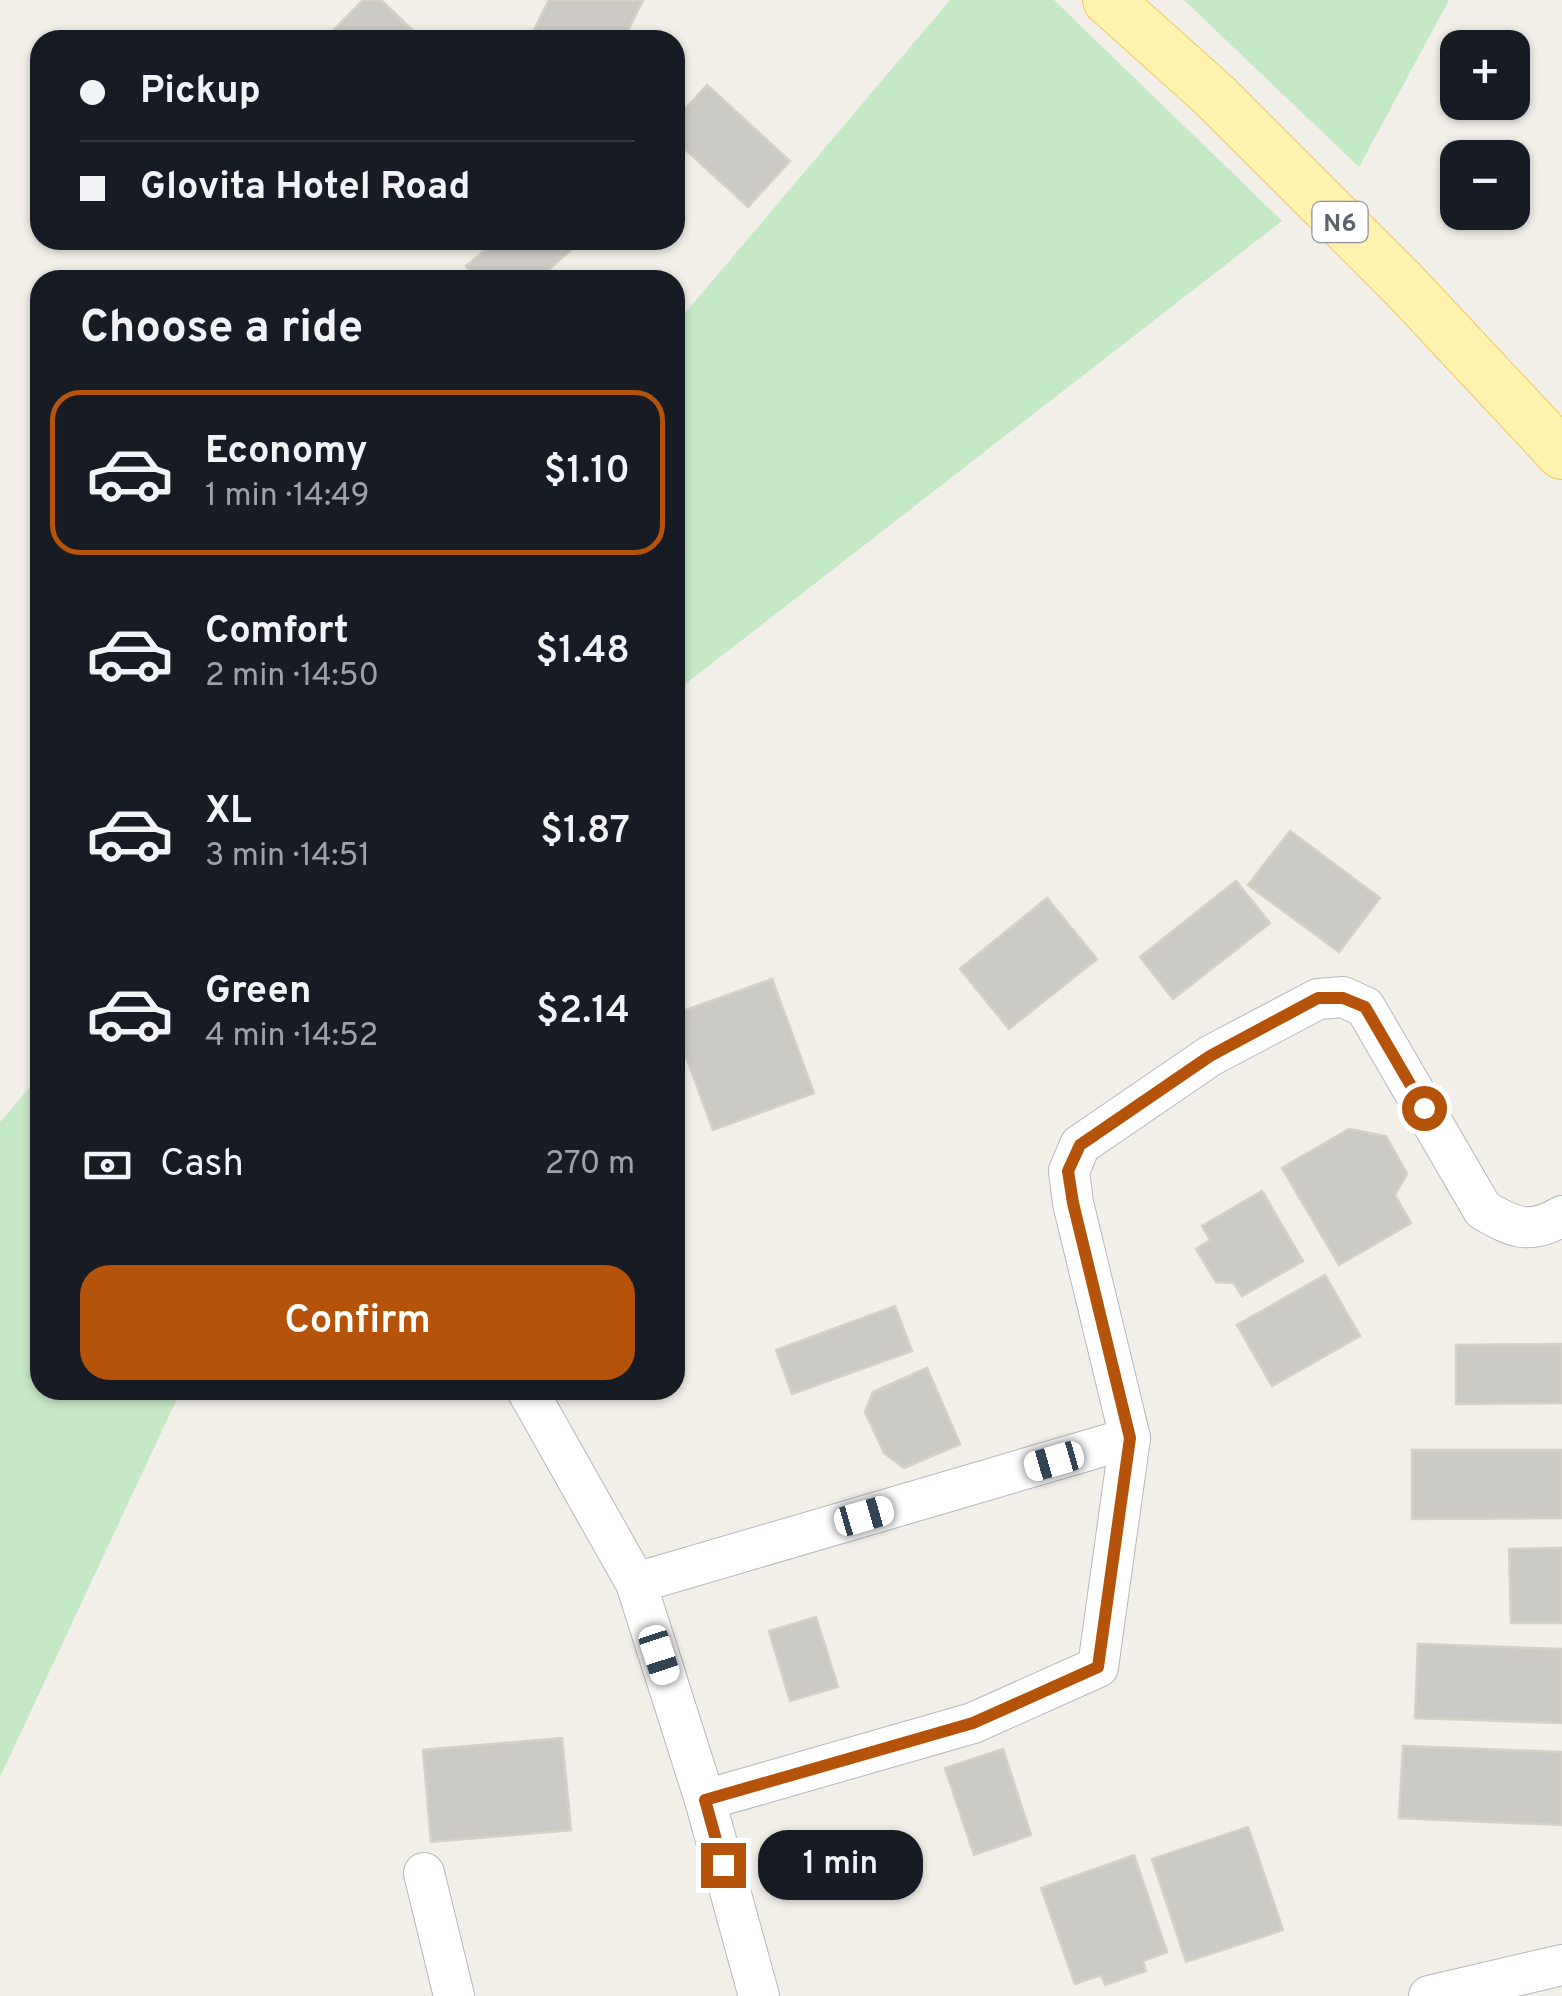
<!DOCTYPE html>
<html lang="en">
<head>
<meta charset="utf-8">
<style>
	body { margin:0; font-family:Overpass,sans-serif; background:#20242c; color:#f1f3f6; height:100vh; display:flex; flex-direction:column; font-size:38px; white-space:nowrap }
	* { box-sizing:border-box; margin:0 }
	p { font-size:32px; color:#9ea1a6 }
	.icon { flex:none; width:55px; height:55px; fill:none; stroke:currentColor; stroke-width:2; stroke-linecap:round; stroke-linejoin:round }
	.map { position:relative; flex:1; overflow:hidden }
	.details { position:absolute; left:30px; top:270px; width:655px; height:1130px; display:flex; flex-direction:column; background:#171b24; border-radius:30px; box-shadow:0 2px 8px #0004 }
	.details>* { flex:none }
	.top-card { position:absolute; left:30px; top:30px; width:655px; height:220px; border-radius:30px; box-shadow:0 2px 8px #0004; display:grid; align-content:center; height:220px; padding:0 50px; background:#171b24 }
	.tools { position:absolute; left:1440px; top:30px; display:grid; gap:20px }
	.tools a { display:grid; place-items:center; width:90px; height:90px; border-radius:20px; background:#171b24; box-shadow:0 2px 8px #0004; font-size:50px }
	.end { position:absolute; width:45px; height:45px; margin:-22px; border:12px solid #b45309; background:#fff; box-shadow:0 0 0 5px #fff }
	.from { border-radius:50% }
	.bubble { position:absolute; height:70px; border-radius:30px; background:#171b24; box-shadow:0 2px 8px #0004; font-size:32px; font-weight:600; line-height:70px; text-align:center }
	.car { position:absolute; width:30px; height:60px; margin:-30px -15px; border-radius:12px; box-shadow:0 0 8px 2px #0007; background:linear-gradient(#fff 24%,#345 0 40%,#fff 0 76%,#345 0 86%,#fff 0) }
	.top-card b { display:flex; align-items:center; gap:35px; height:95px; font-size:38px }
	.top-card b+b { border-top:2px solid #363941 }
	.top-card i { width:25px; height:25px; background:#f1f3f6 }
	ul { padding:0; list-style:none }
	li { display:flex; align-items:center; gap:30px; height:165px; margin:0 20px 15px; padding:0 30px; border:5px solid transparent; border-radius:30px }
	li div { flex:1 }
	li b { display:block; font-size:38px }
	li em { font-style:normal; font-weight:600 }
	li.active { border-color:#b45309 }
	li>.icon { width:90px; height:90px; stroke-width:1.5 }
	h2 { padding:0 50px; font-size:45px; line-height:120px }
	.pay { display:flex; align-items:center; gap:25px; height:110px; padding:0 50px; font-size:38px }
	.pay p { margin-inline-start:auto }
	.action { display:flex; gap:20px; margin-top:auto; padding:20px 50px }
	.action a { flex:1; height:115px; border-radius:30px; background:#b45309; color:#fff; font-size:40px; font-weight:600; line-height:115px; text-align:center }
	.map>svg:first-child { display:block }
	.green { fill:#c5e8c5 }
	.building { fill:#cccac5; stroke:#d6d1c6; stroke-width:2.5 }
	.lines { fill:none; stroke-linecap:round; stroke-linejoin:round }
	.minor-casing { stroke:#b5b8bc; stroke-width:42 }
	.major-casing { stroke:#f2c960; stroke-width:52 }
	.minor { stroke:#fff; stroke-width:40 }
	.major { stroke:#fff2af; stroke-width:50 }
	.route { stroke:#b45309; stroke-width:12 }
	.labels { text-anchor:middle; stroke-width:10; stroke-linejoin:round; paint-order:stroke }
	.shield { fill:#fff; stroke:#8f9295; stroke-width:2.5 }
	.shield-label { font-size:25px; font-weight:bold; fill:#5f6368 }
</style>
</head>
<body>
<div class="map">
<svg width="1562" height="1996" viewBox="0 0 1562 1996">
	<rect width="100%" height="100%" fill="#f1efe8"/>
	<g class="green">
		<polygon points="950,0 1054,0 1282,221 675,692 675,325"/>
		<polygon points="1184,0 1449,0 1359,167"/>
		<polygon points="40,1075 40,1390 181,1390 0,1777 0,1122"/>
	</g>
	<g class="building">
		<polygon points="363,0 381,0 423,40 324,40"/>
		<polygon points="549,0 643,0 623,40 529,40"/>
		<polygon points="707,85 790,161 748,207 675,140 675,120"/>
		<polygon points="497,240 576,240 579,243 537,280 478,280 466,266"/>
		<polygon points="1290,831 1380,898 1339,952 1248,885"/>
		<polygon points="1236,881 1270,923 1173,999 1140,957"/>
		<polygon points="1047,898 1097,959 1009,1029 960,969"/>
		<polygon points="772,979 814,1093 713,1130 675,1027 675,1014"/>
		<polygon points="1349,1129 1386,1136 1407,1174 1395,1195 1411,1223 1339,1265 1282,1168"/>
		<polygon points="1262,1191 1303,1261 1242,1296 1234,1283 1216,1282 1196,1249 1210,1240 1202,1226"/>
		<polygon points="1325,1275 1360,1336 1272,1386 1237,1325"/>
		<polygon points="895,1306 912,1351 792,1394 776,1350"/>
		<polygon points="1562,1344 1562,1403 1456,1404 1456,1345"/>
		<polygon points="927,1368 960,1444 904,1468 884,1453 865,1412 873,1392"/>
		<polygon points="1412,1450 1562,1450 1562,1518 1412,1519"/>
		<polygon points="1562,1548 1562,1623 1511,1623 1509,1549"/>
		<polygon points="816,1617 838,1687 790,1701 769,1631"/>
		<polygon points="1418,1644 1562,1649 1562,1723 1415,1718"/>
		<polygon points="562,1738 571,1830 431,1842 423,1750"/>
		<polygon points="1403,1746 1562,1752 1562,1825 1399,1818"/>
		<polygon points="1003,1749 1031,1835 974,1855 945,1768"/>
		<polygon points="1248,1827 1283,1930 1186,1962 1152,1859"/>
		<polygon points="1134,1855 1167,1952 1143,1961 1146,1971 1105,1985 1101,1975 1075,1984 1041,1888"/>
	</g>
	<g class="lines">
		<defs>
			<g id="minor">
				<polyline points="527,1390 636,1583 705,1800 759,1996"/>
				<path d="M 636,1583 L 1130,1438 L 1073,1203 L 1069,1171 L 1080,1145 L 1210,1056 L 1318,999 L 1343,997 L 1365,1007 L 1483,1210 C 1513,1227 1529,1236 1562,1216"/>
				<polyline points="705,1800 973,1723 1098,1667 1130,1438"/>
				<polyline points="424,1873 454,1996"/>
				<polyline points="1429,1996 1562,1965"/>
			</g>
			<polyline id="major" points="1108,0 1215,96 1404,285 1562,454"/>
		</defs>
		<use href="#minor" class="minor-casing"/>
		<use href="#major" class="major-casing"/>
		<use href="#minor" class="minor"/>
		<use href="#major" class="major"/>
	</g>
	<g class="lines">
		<polyline class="route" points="723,1865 705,1800 973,1723 1098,1667 1130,1438 1073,1203 1068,1171 1080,1145 1210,1056 1318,998 1343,998 1365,1007 1424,1108"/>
	</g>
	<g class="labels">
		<rect class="shield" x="1312.5" y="202" width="55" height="40" rx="8"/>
		<g class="shield-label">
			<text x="1340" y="231">N6</text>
		</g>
	</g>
</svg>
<div class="tools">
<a>+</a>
<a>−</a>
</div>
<i class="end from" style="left:1424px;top:1108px"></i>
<i class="end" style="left:723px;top:1865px"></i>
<div class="bubble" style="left:758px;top:1830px;width:165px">1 min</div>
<i class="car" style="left:1054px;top:1461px;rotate:254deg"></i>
<i class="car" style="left:864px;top:1516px;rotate:74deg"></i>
<i class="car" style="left:659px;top:1655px;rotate:162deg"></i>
<div class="top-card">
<b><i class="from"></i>Pickup</b>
<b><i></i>Glovita Hotel Road</b>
</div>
<section class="details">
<h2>Choose a ride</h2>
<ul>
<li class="active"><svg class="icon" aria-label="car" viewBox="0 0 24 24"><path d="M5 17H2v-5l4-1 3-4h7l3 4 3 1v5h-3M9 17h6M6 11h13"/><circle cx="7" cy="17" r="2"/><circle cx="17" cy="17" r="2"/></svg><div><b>Economy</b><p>1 min · 14:49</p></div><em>$1.10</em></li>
<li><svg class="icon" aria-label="car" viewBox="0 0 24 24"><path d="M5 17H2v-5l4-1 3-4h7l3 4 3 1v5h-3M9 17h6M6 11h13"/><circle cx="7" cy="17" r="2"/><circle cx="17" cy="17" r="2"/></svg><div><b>Comfort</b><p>2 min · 14:50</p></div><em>$1.48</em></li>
<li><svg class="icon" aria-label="car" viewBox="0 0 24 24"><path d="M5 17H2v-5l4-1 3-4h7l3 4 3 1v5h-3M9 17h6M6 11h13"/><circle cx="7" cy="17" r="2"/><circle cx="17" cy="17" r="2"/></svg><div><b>XL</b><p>3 min · 14:51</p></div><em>$1.87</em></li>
<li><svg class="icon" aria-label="car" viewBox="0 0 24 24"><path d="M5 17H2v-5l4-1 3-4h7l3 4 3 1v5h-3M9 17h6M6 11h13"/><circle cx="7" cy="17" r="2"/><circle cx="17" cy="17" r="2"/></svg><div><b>Green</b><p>4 min · 14:52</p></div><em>$2.14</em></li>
</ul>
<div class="pay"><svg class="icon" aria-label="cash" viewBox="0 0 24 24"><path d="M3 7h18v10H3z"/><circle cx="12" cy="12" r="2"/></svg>Cash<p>270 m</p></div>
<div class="action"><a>Confirm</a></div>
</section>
</div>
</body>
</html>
